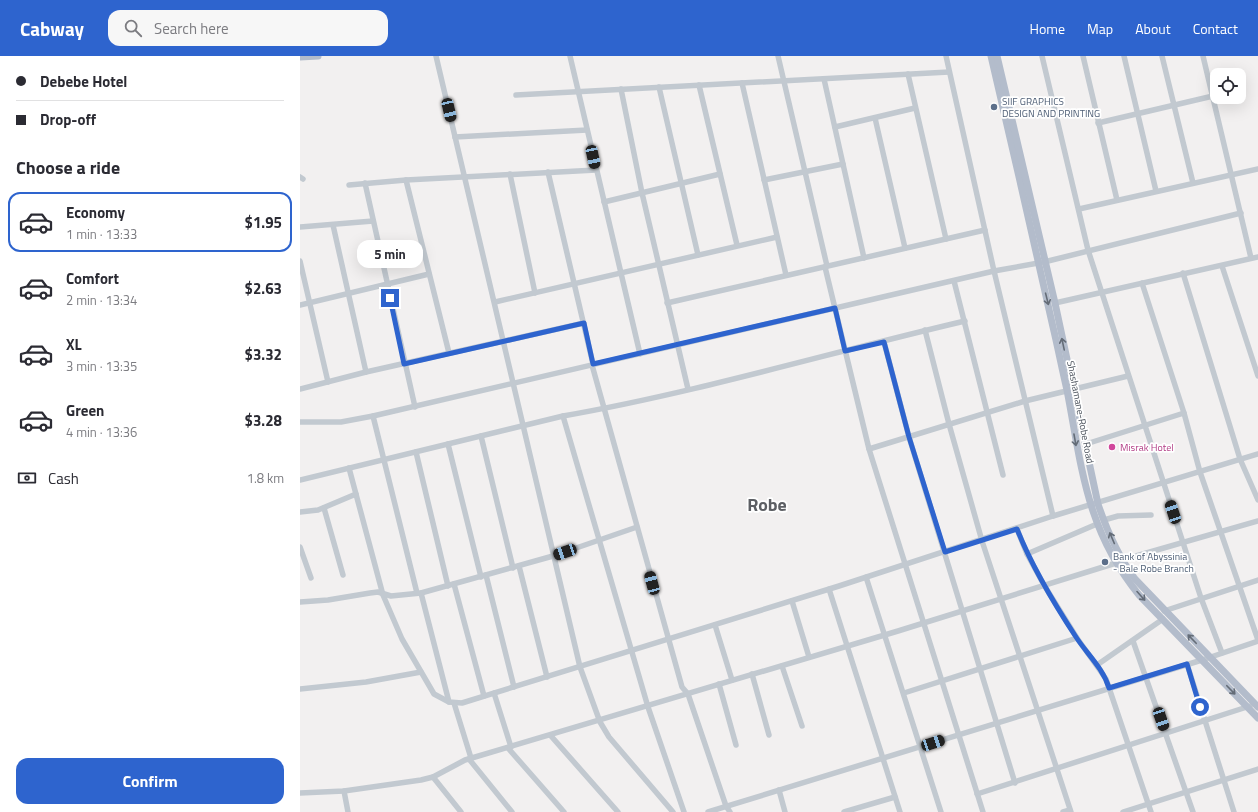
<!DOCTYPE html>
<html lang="en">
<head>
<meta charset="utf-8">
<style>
	body { margin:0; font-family:"Titillium Web",sans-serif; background:#f7f7f7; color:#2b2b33; height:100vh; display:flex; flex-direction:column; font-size:15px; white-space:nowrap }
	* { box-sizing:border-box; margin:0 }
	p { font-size:13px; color:#7c7c81 }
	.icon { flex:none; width:22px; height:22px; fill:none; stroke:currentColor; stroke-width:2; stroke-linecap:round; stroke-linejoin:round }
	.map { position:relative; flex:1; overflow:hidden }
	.details { display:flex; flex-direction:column; background:#fff; width:300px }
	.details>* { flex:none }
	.guide { display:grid; align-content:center; height:88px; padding:0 16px; background:#fff }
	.tools { position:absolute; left:910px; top:12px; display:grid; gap:8px }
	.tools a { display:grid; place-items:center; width:36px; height:36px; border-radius:8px; background:#fff; box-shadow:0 4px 16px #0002; font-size:20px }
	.end { position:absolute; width:18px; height:18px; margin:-9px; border:5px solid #2e64ce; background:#fff; box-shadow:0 0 0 2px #fff }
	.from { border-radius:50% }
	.bubble { position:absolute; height:28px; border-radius:12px; background:#fff; box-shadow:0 4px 16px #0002; font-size:13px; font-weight:700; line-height:28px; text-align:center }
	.car { position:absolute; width:12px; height:24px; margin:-12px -6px; border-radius:5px; box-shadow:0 0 3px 1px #0007; background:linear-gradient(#222 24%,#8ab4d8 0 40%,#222 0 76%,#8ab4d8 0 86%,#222 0) }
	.guide b { display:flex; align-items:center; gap:14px; height:38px; font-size:15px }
	.guide b+b { border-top:1px solid #e1e1e2 }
	.guide i { width:10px; height:10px; background:#2b2b33 }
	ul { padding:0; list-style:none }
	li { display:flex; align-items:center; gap:12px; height:60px; margin:0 8px 6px; padding:0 8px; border:2px solid transparent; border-radius:12px }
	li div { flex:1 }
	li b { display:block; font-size:15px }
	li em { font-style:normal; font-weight:700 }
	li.on { border-color:#2e64ce }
	li>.icon { width:36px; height:36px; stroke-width:1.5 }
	h2 { padding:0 16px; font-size:18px; line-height:48px }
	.pay { display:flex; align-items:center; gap:10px; height:44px; padding:0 16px; font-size:15px }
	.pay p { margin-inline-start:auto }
	.action { display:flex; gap:8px; margin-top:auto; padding:8px 16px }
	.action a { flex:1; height:46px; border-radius:12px; background:#2e64ce; color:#fff; font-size:16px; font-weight:700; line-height:46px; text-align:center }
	header { display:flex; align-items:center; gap:24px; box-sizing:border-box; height:56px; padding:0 20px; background:#2e64ce; color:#fff }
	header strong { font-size:19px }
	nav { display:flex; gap:22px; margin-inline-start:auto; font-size:14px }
	.search { width:280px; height:36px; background:#f7f7f7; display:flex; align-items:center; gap:10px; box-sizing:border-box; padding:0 14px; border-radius:12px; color:#7c7c81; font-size:15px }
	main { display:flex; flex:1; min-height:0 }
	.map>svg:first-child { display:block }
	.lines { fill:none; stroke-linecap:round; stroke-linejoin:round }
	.minor { stroke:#c2c9d0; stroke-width:5.5 }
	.major { stroke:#b3bccb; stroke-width:7 }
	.oneway { stroke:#646c77 }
	.route { stroke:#2e64ce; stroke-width:5 }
	.service-dot { fill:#5c6f8a; stroke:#fff; stroke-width:1.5 }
	.hotel-dot { fill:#d1479c; stroke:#fff; stroke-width:1.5 }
	.labels { text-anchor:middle; stroke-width:3.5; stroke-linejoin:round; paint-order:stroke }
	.service-label { font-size:10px; fill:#4e5e75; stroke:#fff; text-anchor:start }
	.street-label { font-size:10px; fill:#4a515b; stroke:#fff }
	.hotel-label { font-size:10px; fill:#b23c85; stroke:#fff; text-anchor:start }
	.town-label { font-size:18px; font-weight:bold; fill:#5d5f64; stroke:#fff }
</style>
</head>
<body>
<header>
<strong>Cabway</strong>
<div class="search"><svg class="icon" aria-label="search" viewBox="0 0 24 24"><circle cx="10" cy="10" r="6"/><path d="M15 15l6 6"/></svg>Search here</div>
<nav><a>Home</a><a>Map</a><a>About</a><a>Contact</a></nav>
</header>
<main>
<section class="details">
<div class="guide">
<b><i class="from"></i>Debebe Hotel</b>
<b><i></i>Drop-off</b>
</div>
<h2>Choose a ride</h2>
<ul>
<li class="on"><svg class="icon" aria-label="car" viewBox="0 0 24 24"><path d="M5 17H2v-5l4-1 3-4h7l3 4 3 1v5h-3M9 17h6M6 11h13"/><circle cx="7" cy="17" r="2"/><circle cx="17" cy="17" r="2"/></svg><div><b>Economy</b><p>1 min · 13:33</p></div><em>$1.95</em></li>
<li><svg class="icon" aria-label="car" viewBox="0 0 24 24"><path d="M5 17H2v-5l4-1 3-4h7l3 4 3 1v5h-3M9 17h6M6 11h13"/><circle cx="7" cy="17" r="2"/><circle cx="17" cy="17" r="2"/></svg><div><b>Comfort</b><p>2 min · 13:34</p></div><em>$2.63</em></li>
<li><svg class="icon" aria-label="car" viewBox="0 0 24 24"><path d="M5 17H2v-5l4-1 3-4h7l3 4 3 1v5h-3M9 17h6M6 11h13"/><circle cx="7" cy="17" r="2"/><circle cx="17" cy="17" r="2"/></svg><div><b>XL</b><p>3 min · 13:35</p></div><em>$3.32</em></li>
<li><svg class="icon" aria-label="car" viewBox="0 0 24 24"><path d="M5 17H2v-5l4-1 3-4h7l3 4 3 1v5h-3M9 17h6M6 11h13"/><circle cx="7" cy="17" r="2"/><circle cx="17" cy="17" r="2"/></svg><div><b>Green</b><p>4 min · 13:36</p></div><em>$3.28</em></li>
</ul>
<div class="pay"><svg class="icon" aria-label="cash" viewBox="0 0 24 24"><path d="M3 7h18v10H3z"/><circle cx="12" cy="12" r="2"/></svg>Cash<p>1.8 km</p></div>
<div class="action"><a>Confirm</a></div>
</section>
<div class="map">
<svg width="958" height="756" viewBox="0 0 958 756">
	<rect width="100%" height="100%" fill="#f2f0f0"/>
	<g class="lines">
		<g class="minor">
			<polyline points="136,0 280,611 300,666 309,681 373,756"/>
			<polyline points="270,0 340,298"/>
			<polyline points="478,0 527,210"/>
			<polyline points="646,0 694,215 753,460"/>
			<polyline points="742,0 788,194 901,542 922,597"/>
			<polyline points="783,0 817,144"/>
			<polyline points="824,0 856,135"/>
			<polyline points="862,0 893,127"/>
			<polyline points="903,0 951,202"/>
			<polyline points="608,18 646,183"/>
			<polyline points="524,23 564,202"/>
			<polyline points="442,27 486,219"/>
			<polyline points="399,29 437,189"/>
			<polyline points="359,31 398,199"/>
			<polyline points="321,33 342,137 388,333"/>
			<polyline points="216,39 649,16"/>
			<polyline points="575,62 605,192"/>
			<polyline points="798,67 913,40"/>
			<polyline points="535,71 615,52"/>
			<polyline points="155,81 287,74"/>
			<polyline points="248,116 293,308"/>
			<polyline points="210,118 235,237"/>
			<polyline points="0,121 3,123"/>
			<polyline points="106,124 149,297"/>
			<polyline points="464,124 543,108"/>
			<polyline points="65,127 115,351"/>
			<polyline points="49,129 106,124 296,114"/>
			<polyline points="304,146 420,118"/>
			<polyline points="779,153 958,113"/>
			<polyline points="33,169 66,316"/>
			<polyline points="0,171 73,165"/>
			<polyline points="0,205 28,326"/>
			<polyline points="922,210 958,320"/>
			<polyline points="525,211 569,393 683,756"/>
			<polyline points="883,217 940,403 958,444"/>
			<polyline points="654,225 703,419"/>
			<polyline points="842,227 884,357 900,416 958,584"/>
			<polyline points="195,246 477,181"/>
			<polyline points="367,247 685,174"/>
			<polyline points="755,247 958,201"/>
			<polyline points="0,249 129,218"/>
			<polyline points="625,274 649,368 682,485 771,756"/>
			<polyline points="584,286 609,381 715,727"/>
			<polyline points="292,309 382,631 388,638 426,750 430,756"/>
			<polyline points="0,333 66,316 284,267"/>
			<polyline points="73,360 117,537"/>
			<polyline points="263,360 348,651 384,756"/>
			<polyline points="0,366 41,366 73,360 694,215 744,206 941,157"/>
			<polyline points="181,380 213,512"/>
			<polyline points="148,388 181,521"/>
			<polyline points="786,388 884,357"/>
			<polyline points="569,393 725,345 828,320"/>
			<polyline points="116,396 148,530"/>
			<polyline points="49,412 83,539 102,583 134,638 149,646 162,647 539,530 753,460 958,398"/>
			<path d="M 0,424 L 263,360 C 399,336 532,296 665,265"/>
			<polyline points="24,452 43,519"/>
			<polyline points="0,456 18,454 56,438"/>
			<polyline points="804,464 818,460 851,459"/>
			<polyline points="717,473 727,498 744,529 777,582 806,623 851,756"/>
			<polyline points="0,491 11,522"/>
			<polyline points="727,498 797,468"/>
			<polyline points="822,504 958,465"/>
			<polyline points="219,510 247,621"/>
			<polyline points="186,519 214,631"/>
			<polyline points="566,521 641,756"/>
			<polyline points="154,528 184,640"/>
			<polyline points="529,533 600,756"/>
			<polyline points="121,537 149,646"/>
			<polyline points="492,545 509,601"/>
			<polyline points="0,546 28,544 70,537 78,536 91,540 121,537 253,500 337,471"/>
			<polyline points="864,555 958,524"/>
			<polyline points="415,569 432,624"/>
			<polyline points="833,585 893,756"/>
			<polyline points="887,608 934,756"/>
			<polyline points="797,609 863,563"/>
			<polyline points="482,610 502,670"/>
			<polyline points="452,618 469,679"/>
			<polyline points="419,628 436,689"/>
			<polyline points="0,633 66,626 121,616"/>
			<polyline points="194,637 211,691"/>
			<polyline points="604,637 777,582"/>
			<polyline points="154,647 171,702"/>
			<polyline points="251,680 318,756"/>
			<polyline points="208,692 264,756"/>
			<polyline points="169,703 212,756"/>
			<polyline points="133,721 161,756"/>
			<polyline points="479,734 485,756"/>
			<polyline points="44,735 48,756"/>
			<polyline points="0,737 44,735 121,724 133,721 165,704 598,575 816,507"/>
			<polyline points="677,738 950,650"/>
			<polyline points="408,756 902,604 958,585"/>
			<polyline points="544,756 595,741"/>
			<polyline points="763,756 770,754"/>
			<polyline points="823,756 958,713"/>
		</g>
		<g class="major">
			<path d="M 691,0 C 712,90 733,181 753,271 C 758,292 762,313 767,334 C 782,412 786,474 839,539 L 958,662"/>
			<path d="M 697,0 L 755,247 L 798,448 C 807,475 818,500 835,523 L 958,651"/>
			<polyline points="0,1 18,0"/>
		</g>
	</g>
	<defs><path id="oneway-shaft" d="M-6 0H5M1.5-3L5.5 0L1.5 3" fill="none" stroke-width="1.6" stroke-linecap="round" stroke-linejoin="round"/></defs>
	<g class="oneway">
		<use href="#oneway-shaft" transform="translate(747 243) rotate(76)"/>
		<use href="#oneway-shaft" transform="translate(763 288) rotate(-102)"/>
		<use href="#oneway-shaft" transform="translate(775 384) rotate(80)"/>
		<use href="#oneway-shaft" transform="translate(812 482) rotate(-113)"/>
		<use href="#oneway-shaft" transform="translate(841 540) rotate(48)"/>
		<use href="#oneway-shaft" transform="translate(892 583) rotate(-134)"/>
		<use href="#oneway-shaft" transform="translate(931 634) rotate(46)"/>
	</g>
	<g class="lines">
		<path class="route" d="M 90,242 L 104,308 L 284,267 L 293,308 L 535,252 L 545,295 L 584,286 L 609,381 L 645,496 L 717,473 C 732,511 753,546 776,581 C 787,598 803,612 809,632 L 887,608 L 900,651"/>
	</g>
	<g class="service-dot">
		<circle cx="694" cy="51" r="4"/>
		<circle cx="805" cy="506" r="4"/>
	</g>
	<circle class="hotel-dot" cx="812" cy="391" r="4"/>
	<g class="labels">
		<g class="service-label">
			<text x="702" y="49">SIIF GRAPHICS<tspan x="702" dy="12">DESIGN AND PRINTING</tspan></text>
			<text x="813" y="504">Bank of Abyssinia<tspan x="813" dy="12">- Bale Robe Branch</tspan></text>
		</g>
		<g class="street-label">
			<text transform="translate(781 356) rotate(79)" y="4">Shashamane-Robe Road</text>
		</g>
		<g class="hotel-label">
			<text x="820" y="395">Misrak Hotel</text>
		</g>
		<g class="town-label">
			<text x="467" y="455">Robe</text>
		</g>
	</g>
</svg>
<div class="tools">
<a><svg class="icon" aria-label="locate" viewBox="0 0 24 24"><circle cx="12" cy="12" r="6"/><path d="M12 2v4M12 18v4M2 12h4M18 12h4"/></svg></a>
</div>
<i class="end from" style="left:900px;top:651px"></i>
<i class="end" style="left:90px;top:242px"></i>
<div class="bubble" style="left:57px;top:184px;width:66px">5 min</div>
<i class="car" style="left:149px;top:54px;rotate:167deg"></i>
<i class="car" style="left:293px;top:101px;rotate:168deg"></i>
<i class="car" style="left:873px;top:456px;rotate:342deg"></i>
<i class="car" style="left:265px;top:496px;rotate:251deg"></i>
<i class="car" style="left:352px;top:527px;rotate:345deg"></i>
<i class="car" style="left:861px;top:663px;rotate:161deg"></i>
<i class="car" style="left:633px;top:687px;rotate:72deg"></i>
</div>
</main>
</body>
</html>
